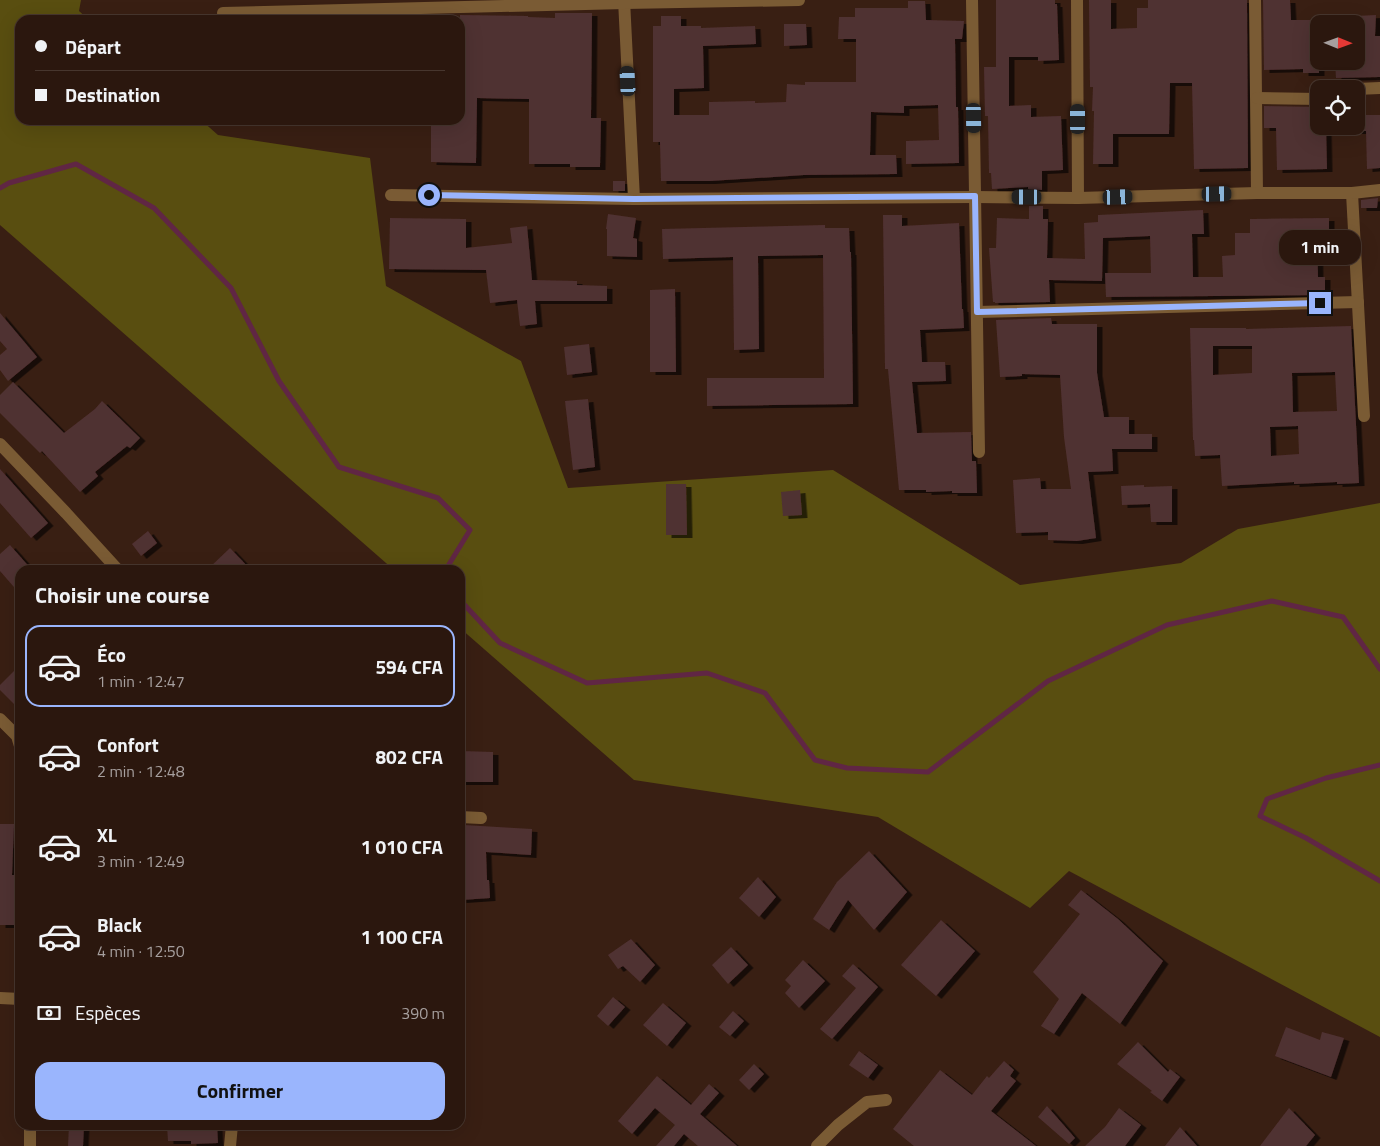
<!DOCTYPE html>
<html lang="fr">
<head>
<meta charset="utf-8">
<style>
	body { margin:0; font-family:"Titillium Web",sans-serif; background:#332017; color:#f1f3f6; height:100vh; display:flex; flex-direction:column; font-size:19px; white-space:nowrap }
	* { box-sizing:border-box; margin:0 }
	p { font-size:16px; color:#a69f9e }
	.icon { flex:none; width:28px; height:28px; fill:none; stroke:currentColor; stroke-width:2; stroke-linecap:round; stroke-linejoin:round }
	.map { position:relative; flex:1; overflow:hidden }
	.details { position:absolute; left:15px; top:565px; width:450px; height:565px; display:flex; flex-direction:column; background:#2b170e; border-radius:15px; box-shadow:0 5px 20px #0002,0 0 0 1px #47362e }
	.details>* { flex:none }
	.hud { position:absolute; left:15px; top:15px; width:450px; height:110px; border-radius:15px; box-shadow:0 5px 20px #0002,0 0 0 1px #47362e; display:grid; align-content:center; height:110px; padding:0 20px; background:#2b170e }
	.needle { width:32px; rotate:91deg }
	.buttons { position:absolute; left:1310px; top:15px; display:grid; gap:10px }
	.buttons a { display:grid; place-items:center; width:55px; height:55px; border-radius:10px; background:#2b170e; box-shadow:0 5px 20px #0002,0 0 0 1px #47362e; font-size:25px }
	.end { position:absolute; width:22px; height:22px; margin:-11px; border:6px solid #9ab5fd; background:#111; box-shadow:0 0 0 2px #111 }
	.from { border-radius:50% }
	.bubble { position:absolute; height:35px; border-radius:15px; background:#2b170e; box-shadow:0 5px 20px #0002,0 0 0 1px #47362e; font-size:16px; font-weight:700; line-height:35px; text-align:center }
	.car { position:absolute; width:15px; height:30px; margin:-15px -8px; border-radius:6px; box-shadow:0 0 4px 1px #0007; background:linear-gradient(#222 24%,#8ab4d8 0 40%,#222 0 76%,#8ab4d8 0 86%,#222 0) }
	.hud b { display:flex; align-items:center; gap:18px; height:48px; font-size:19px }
	.hud b+b { border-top:1px solid #47362e }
	.hud i { width:12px; height:12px; background:#f1f3f6 }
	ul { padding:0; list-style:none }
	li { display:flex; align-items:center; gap:15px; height:82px; margin:0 10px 8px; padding:0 10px; border:2px solid transparent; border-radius:15px }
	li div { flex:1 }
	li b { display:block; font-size:19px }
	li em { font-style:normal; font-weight:700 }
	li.active { border-color:#9ab5fd }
	li>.icon { width:45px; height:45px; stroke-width:1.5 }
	h2 { padding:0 20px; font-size:22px; line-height:60px }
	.pay { display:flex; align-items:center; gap:12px; height:55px; padding:0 20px; font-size:19px }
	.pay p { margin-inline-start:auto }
	.button { display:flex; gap:10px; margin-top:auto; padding:10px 20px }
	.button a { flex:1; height:58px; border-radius:15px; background:#9ab5fd; color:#111; font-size:20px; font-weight:700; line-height:58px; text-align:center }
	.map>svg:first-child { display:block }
	.green { fill:#594e10 }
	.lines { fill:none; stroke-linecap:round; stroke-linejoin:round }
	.stream { stroke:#602644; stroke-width:5 }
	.building { fill:#503132; fill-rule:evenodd; filter:url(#shadow) }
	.minor { stroke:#7a5b34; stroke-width:12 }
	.route { stroke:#9ab5fd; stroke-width:6 }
</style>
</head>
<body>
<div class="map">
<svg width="1380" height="1146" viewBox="0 0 1380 1146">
	<defs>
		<filter id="shadow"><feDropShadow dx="5.5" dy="3" stdDeviation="0" flood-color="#0009"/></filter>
	</defs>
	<rect width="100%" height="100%" fill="#391f13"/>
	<polygon class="green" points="0,0 81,0 79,11 89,20 20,20 20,120 201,120 218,135 370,158 386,286 521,361 568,488 833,470 1020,585 1181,563 1238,529 1380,503 1380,1037 1069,871 1030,908 878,817 634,780 460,628 460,570 394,570 0,225"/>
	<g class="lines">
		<g class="stream">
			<polyline points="0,188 9,183 76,164 154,208 231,288 279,381 339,467 438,498 470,530 448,566 448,570"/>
			<polyline points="460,600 500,643 587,683 707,673 765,693 815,760 847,768 928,772 1048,681 1167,625 1272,601 1343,617 1380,669"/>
			<polyline points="1380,765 1326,778 1267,799 1260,816 1306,838 1380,881"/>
		</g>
	</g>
	<g class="building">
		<polygon points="996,0 1055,0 1055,4 1057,4 1059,60 1038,61 1038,57 1009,57 1009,106 1031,105 1031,117 1061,116 1063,170 1042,171 1042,190 1028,189 1028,187 992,189 991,173 989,173 988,116 985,116 984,67 996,67"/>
		<polygon points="1089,0 1111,0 1111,29 1137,28 1137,8 1148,8 1148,0 1247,0 1248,168 1194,169 1192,83 1170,83 1169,134 1113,134 1113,164 1093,164 1094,111 1092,111 1093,87 1090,87"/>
		<polygon points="1263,0 1290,0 1291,20 1319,20 1319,73 1303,73 1303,69 1264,70"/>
		<polygon points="908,1 925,1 926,20 964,21 962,39 955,39 956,107 958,107 959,163 906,164 906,141 939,140 938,105 904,106 904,113 871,112 870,155 896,155 897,174 804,175 710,181 661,181 660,142 653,142 653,26 661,26 661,16 681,16 681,26 701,26 701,28 755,26 756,44 703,46 704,88 674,89 674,115 709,115 709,102 755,101 755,103 786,102 787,84 805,85 805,82 856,82 856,39 838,39 839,17 855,17 855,8 908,8"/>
		<polygon points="555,13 592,13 591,118 601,118 600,167 570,167 570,164 529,164 529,99 477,98 476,163 431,162 431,120 460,120 460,15 528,16 528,17 555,18"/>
		<polygon points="1376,15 1375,36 1380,36 1380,77 1336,78 1335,61 1356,61 1356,16"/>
		<polygon points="784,24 806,24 807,45 784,46"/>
		<polygon points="1264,106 1319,107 1319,126 1326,126 1327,169 1277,170 1276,128 1264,128"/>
		<polygon points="1356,115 1380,115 1380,168 1367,169 1366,131 1356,131"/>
		<rect x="613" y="181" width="12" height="10"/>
		<polygon points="1378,198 1377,208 1361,208 1361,200"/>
		<polygon points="1029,206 1043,206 1043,219 1048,219 1047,258 1085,259 1084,223 1098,222 1098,215 1203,210 1204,234 1192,234 1193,277 1223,277 1222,256 1235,255 1235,233 1250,233 1250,219 1329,218 1329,235 1317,235 1318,277 1325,277 1325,295 1106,297 1105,273 1151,273 1150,236 1103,238 1102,281 1049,280 1050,302 995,303 995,302 993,302 989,248 996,248 997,218 1029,219"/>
		<polygon points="608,214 636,218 633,238 637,239 637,257 607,256 607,229 606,229"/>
		<polygon points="883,215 902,215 902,226 959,223 962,309 963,309 964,328 920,330 922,362 945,362 946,381 912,382 917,433 971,432 972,461 976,461 977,493 952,493 952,491 926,492 926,490 899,490 888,369 885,369"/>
		<polygon points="390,218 466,219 466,248 512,243 510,228 527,226 532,280 577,281 577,285 607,286 607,301 535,301 537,324 520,326 517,300 490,303 486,270 389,269"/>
		<polygon points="825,225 825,228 849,228 850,252 851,252 853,404 707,406 707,378 824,378 823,255 758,256 759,349 734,350 733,257 663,259 662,229"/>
		<polygon points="675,289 676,372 650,372 650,290"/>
		<polygon points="0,313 37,357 8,381 0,370 0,355 7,349 0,341"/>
		<polygon points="1051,318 1052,324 1097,324 1097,373 1104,417 1129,417 1129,434 1152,434 1152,449 1112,449 1113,471 1088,472 1096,538 1077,541 1048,540 1048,532 1016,533 1013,480 1040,478 1041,489 1071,489 1064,437 1060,375 1022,374 1022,376 1000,377 996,320"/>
		<path d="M 1351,326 L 1359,483 L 1337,484 L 1337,482 L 1294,484 L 1294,482 L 1222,486 L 1220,455 L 1195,456 L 1194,440 L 1193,440 L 1190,328 L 1246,328 L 1246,329 ZM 1213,346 L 1252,346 L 1252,373 L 1213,375 ZM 1335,372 L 1337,411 L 1293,412 L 1292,373 ZM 1298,426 L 1299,454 L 1271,456 L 1270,427 Z"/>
		<polygon points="589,344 592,372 567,375 564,347"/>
		<polygon points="13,382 64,433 95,409 102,401 140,438 130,448 127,446 95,472 98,476 80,492 42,451 40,453 0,413 0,395"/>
		<polygon points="588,399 595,467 573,470 565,401"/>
		<polygon points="0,469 48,523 31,538 0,503"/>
		<polygon points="666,484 686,484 687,535 666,535"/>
		<polygon points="1144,485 1144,487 1172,486 1172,522 1151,522 1150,504 1122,505 1121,486"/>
		<polygon points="800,490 802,515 783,516 781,492"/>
		<polygon points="148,531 157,543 141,556 132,544"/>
		<polygon points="10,545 32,570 20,570 20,594 0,571 0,554"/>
		<polygon points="230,548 251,570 207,570"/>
		<polygon points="20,665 20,710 0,690 0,685"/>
		<polygon points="460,751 493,752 493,782 460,782"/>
		<polygon points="0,824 14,824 12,875 15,875 14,925 0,925"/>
		<polygon points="464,825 532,829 531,855 486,852 487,880 489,880 490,898 461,900 460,857"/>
		<polygon points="869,851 907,892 874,930 848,900 829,930 813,919 837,882"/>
		<polygon points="758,877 776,897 759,917 739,898"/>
		<polygon points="1081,890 1118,919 1163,961 1120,1024 1082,993 1054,1034 1041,1026 1059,999 1033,972 1080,914 1068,905"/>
		<polygon points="941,920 975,951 936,996 901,965"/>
		<polygon points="631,939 655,965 640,982 623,966 618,969 608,955"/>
		<polygon points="731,947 748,965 728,984 712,965"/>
		<polygon points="803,960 825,981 799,1008 785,993 791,986 785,980"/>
		<polygon points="853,964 878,987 832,1039 820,1029 856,988 842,976"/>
		<polygon points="613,997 625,1007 608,1026 597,1016"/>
		<polygon points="663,1003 686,1023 667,1046 643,1025"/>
		<polygon points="733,1011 744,1021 730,1036 719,1027"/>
		<polygon points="1286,1027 1320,1040 1322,1032 1344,1038 1331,1077 1275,1056"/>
		<polygon points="1138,1042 1168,1072 1170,1069 1180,1077 1162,1101 1150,1092 1152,1091 1117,1064"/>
		<polygon points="859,1051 878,1065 868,1078 849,1065"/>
		<polygon points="1004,1061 1014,1070 1010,1076 1016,1081 991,1111 1036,1146 914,1146 893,1129 940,1070 972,1095 987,1076 989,1078"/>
		<polygon points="754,1064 764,1074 749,1090 739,1080"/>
		<polygon points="657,1076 691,1105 709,1084 719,1093 700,1114 737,1146 698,1146 684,1134 674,1146 656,1146 675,1125 655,1108 632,1134 618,1121"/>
		<polygon points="1047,1106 1075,1138 1069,1144 1038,1117"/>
		<polygon points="1119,1108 1141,1125 1125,1146 1085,1146 1105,1127"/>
		<polygon points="1289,1108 1315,1135 1306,1146 1260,1146"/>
		<polygon points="69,1125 84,1125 83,1146 68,1146"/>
		<polygon points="167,1125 217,1125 218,1143 191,1144 191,1141 168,1141"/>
		<polygon points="1180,1127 1197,1146 1165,1146"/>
	</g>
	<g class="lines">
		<g class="minor">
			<polyline points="624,0 634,199"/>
			<polyline points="972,0 979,452"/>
			<polyline points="1077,0 1078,198"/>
			<polyline points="1255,0 1257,193"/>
			<polyline points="223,13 625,3 799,0"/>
			<polyline points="1356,89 1380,88"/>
			<polyline points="1257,98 1319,99"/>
			<polyline points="1352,193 1364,416"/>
			<polyline points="391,195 634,199 975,197 1078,198 1257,193 1352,193 1380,190"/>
			<polyline points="977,312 1358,302"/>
			<polyline points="0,444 66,513 118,570"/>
			<polyline points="0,719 17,736 20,746"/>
			<polyline points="460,817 481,818"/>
			<polyline points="0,998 20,999"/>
			<polyline points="30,1146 30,1125"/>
			<polyline points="230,1146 232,1125"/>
			<polyline points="817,1146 838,1125 867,1102 886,1100"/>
		</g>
	</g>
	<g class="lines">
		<polyline class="route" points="429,195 634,199 975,196 977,312 1320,303"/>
	</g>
</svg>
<div class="buttons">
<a><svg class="needle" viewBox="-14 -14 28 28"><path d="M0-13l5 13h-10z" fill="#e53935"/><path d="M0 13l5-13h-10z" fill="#a69f9e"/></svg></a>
<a><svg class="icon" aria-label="locate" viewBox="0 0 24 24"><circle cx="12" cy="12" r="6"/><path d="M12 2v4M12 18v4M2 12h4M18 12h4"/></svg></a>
</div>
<i class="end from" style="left:429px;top:195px"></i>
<i class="end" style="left:1320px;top:303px"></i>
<div class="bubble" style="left:1279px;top:230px;width:82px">1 min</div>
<i class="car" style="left:628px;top:81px;rotate:357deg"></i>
<i class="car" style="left:974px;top:118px;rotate:179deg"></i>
<i class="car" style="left:1078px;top:119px;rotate:0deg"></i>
<i class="car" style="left:1217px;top:194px;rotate:89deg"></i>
<i class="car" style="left:1027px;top:197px;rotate:270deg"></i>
<i class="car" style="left:1118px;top:197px;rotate:88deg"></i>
<div class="hud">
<b><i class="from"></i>Départ</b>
<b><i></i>Destination</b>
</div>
<section class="details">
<h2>Choisir une course</h2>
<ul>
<li class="active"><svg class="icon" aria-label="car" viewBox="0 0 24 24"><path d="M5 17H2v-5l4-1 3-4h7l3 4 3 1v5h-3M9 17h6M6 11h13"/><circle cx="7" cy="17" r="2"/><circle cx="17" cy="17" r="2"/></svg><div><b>Éco</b><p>1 min · 12:47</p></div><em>594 CFA</em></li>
<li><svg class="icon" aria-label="car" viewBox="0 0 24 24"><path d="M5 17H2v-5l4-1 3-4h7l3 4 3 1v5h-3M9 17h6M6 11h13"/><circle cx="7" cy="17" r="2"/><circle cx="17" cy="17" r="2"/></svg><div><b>Confort</b><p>2 min · 12:48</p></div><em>802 CFA</em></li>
<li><svg class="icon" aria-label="car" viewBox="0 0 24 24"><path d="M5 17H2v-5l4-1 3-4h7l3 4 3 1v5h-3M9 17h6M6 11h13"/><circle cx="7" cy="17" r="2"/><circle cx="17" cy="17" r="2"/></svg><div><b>XL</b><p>3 min · 12:49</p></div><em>1 010 CFA</em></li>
<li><svg class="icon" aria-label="car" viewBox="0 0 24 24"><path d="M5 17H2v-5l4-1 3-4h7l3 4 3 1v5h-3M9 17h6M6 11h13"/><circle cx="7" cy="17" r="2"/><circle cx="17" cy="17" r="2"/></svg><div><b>Black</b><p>4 min · 12:50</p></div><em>1 100 CFA</em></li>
</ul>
<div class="pay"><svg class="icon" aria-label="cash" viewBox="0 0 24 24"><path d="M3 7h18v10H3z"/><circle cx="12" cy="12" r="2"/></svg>Espèces<p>390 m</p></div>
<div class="button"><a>Confirmer</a></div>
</section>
</div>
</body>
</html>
